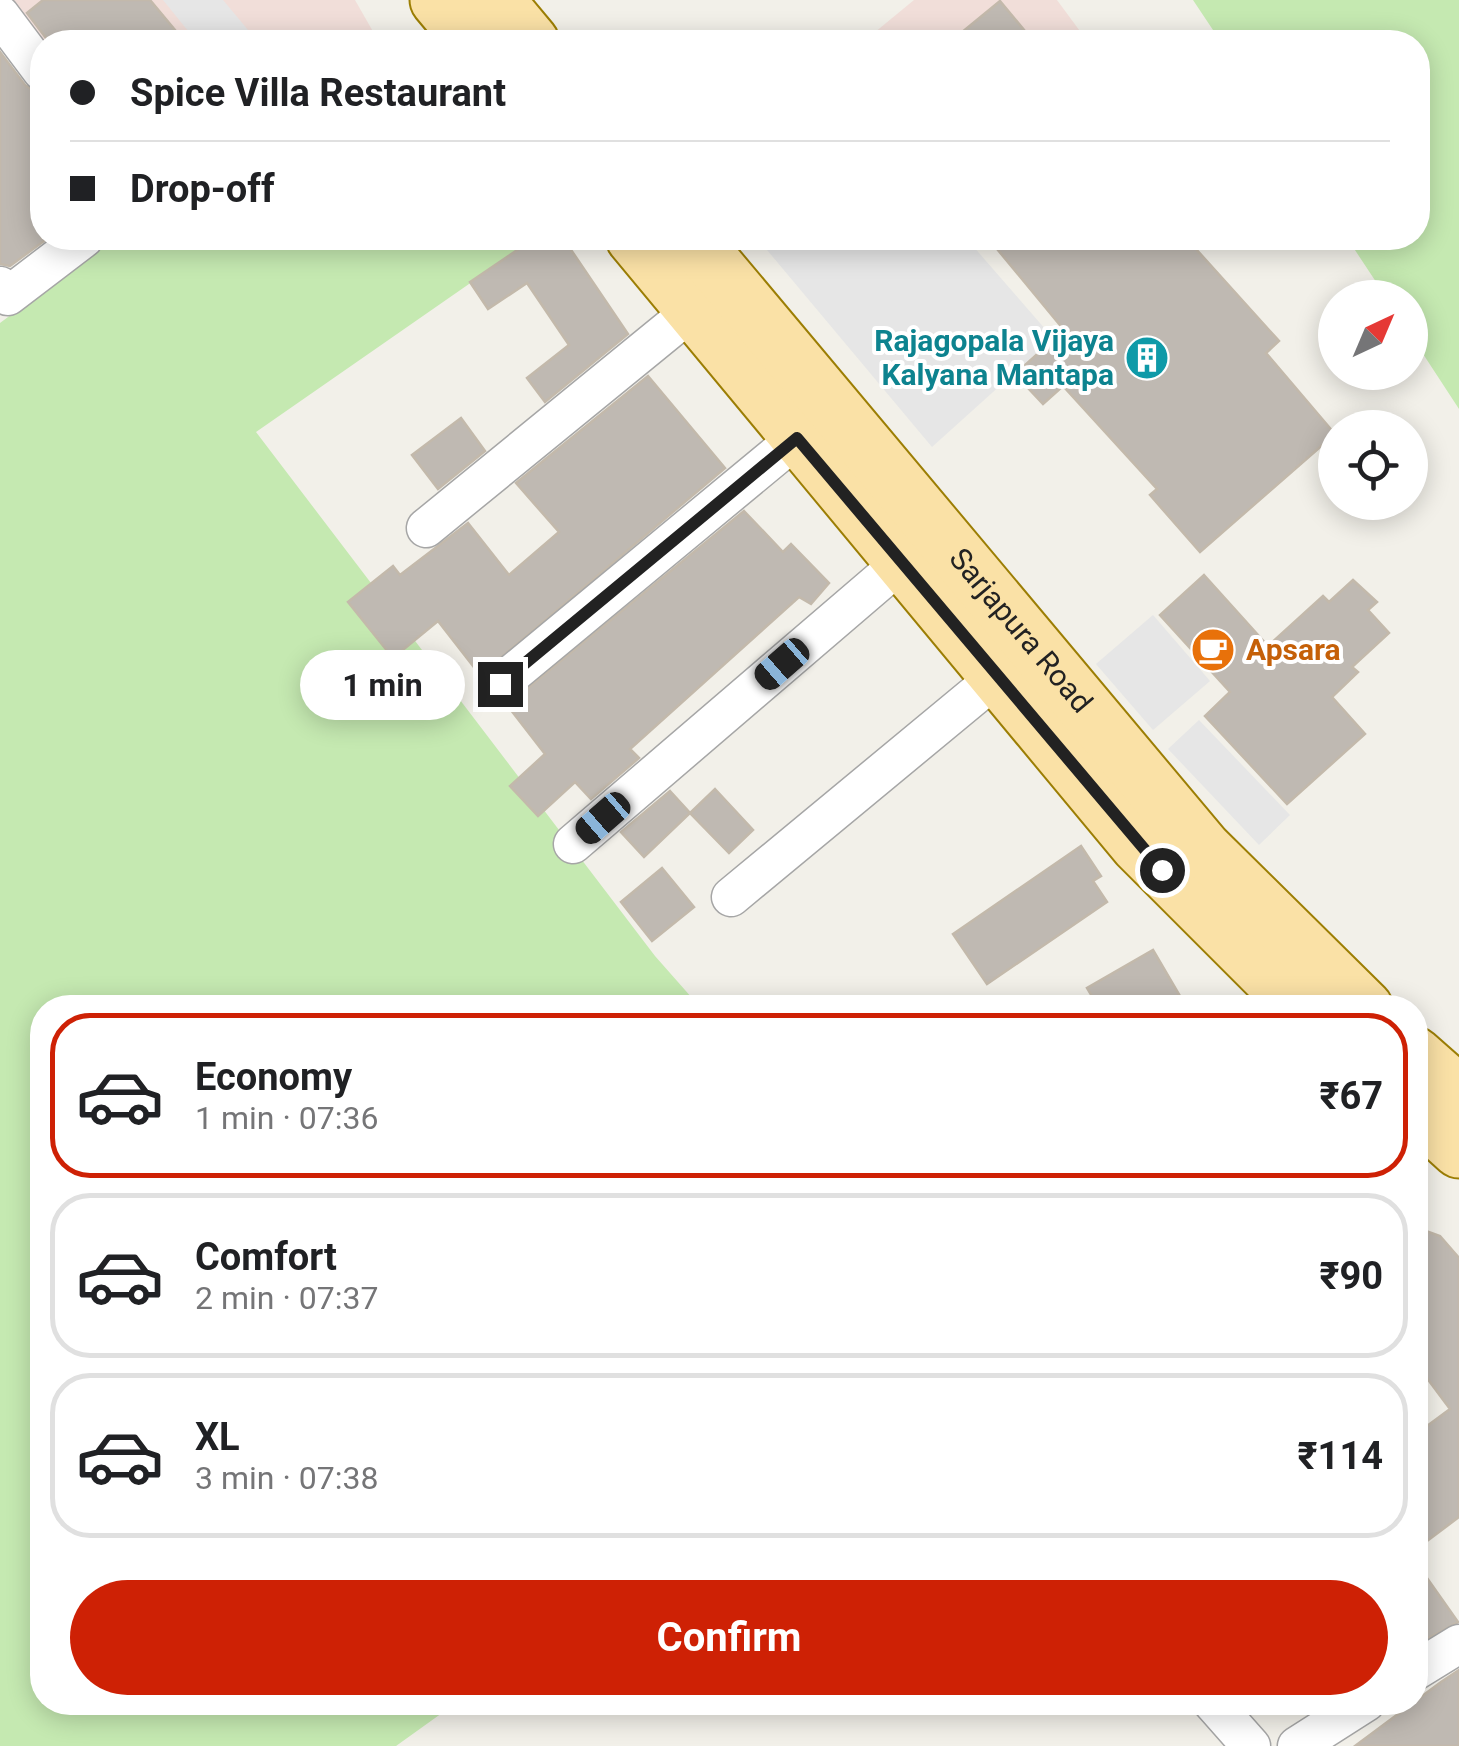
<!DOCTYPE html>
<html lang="en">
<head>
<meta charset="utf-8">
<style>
	body { margin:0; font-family:Roboto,sans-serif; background:#f6f6f6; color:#202124; height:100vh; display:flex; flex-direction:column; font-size:38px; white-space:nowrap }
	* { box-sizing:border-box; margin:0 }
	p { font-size:32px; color:#757577 }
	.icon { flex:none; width:55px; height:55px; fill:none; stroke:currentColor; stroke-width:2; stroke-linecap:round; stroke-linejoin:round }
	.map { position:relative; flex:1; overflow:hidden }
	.sheet { position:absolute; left:30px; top:995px; width:1398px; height:720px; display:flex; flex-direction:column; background:#fff; border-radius:40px; box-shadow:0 5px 25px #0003 }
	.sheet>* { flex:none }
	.guide { position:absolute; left:30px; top:30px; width:1400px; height:220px; border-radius:40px; box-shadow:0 5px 25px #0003; display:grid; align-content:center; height:220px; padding:0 40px; background:#fff }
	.needle { width:65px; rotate:44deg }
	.controls { position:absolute; left:1318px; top:280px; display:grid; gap:20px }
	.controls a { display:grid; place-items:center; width:110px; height:110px; border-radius:50%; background:#fff; box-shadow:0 5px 25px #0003; font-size:50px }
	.end { position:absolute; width:45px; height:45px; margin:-22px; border:12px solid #222; background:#fff; box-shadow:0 0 0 5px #fff }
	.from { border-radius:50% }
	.bubble { position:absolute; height:70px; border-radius:35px; background:#fff; box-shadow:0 5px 25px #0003; font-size:32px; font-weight:700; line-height:70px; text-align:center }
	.car { position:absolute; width:30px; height:60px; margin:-30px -15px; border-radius:12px; box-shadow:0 0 8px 2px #0007; background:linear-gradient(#222 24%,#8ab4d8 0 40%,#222 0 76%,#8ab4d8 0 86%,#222 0) }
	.guide b { display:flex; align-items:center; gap:35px; height:95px; font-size:38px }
	.guide b+b { border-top:2px solid #e0e0e0 }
	.guide i { width:25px; height:25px; background:#202124 }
	ul { padding:18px 0 0; list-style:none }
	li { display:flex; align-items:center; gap:30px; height:165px; margin:0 20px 15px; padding:0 20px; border:5px solid #e0e0e0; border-radius:40px }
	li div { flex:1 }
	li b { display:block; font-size:38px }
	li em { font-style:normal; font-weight:700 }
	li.selected { border-color:#ce2105 }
	li>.icon { width:90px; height:90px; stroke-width:1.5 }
	.button { display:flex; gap:20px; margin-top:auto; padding:20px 40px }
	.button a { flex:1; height:115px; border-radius:60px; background:#ce2105; color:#fff; font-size:40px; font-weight:700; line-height:115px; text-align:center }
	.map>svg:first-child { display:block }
	.commercial { fill:#f1ded9 }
	.grass { fill:#c5e9b1 }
	.parking { fill:#e6e6e6 }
	.building { fill:#bfb9b2; stroke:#c3b9ab; stroke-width:2.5 }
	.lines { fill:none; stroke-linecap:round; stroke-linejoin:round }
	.minor-casing { stroke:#a6a6a6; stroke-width:41 }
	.primary-casing { stroke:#9c7e04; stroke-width:59 }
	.minor { stroke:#fff; stroke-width:38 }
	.primary { stroke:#fae1a6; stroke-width:55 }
	.route { stroke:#222; stroke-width:12 }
	.labels { text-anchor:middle; stroke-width:8; stroke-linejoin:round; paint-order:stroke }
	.culture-label { font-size:30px; font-weight:bold; fill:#0d838f; stroke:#fff; text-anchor:end }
	.street-label { font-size:30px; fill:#222; stroke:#fff }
	.food-label { font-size:30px; font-weight:bold; fill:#c56008; stroke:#fff; text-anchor:start }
</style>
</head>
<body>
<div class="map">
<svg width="1459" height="1746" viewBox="0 0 1459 1746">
	<rect width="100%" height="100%" fill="#f2f0e9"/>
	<g class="commercial">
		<polygon points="13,0 355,0 379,42 44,42"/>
		<polygon points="914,0 1057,0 1088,42 863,42"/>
	</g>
	<g class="grass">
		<polygon points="1193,0 1459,0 1459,409 1410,334 1410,298 1386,297 1347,238 1418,238 1418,42 1221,42"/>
		<polygon points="114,238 535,238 256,432 655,956 700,1007 42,1008 42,1702 456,1703 396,1746 0,1746 0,323"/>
	</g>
	<g class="parking">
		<polygon points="163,0 223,0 258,42 197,42"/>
		<polygon points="757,238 966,238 1053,338 932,447"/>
		<polygon points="1153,615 1210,681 1153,730 1096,664"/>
		<polygon points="1199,720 1290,815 1259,845 1168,749"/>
	</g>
	<g class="building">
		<polygon points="43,0 150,0 185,42 49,42 27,13"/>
		<polygon points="1000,1 1034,42 950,42"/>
		<polygon points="0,52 25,85 42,96 42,238 48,238 10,266 0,264"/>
		<polygon points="535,238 563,238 628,334 545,402 527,378 569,345 527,283 488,309 470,282"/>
		<polygon points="988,238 1186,238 1279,341 1266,353 1335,434 1200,552 1150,495 1157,489 1063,386 1043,404 1015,374 1064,330"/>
		<polygon points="648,376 725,468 480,675 438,621 393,658 348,602 393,566 400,575 468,523 509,575 559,532 516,483"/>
		<polygon points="461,418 485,451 438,489 412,455"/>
		<polygon points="744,511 783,552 791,544 829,583 811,604 799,597 630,749 639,758 591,799 575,782 538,816 510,786 545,754 507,705"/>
		<polygon points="1204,575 1268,646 1323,596 1329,602 1353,580 1377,602 1368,610 1389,633 1352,667 1358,672 1332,697 1365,734 1287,804 1205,716 1230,692 1160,615"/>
		<polygon points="715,789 753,830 729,853 690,813"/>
		<polygon points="670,791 690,813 644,857 621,832"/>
		<polygon points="1081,846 1101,876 1093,881 1107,902 987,984 953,934"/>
		<polygon points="662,868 694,907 652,941 621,902"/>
		<polygon points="1153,950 1187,1008 1099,1008 1087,988"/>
		<polygon points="1415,1227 1440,1236 1459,1258 1459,1517 1415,1550 1415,1435 1450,1409 1415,1362"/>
		<polygon points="1415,1561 1458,1622 1415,1645"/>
		<polygon points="1459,1670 1459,1746 1355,1746 1441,1682"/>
	</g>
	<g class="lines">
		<defs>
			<g id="minor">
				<polyline points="0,15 42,71"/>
				<polyline points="0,286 8,296 84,238"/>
				<polyline points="426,528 693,310"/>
				<polyline points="500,684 797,438"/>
				<polyline points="573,844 902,562"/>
				<polyline points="731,897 998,676"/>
				<polyline points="1415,1671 1459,1644"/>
				<polyline points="1212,1702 1251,1746"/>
				<polyline points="1297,1746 1366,1702"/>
			</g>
			<g id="primary">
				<polyline points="438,0 473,42"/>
				<polyline points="496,0 531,42"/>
				<polyline points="634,238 1138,845 1301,1008"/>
				<path id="s1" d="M 692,238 L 1203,848 L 1365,1008"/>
				<polyline points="1415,1055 1459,1094"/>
				<polyline points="1415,1110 1459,1150"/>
			</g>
		</defs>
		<use href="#minor" class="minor-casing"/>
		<use href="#primary" class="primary-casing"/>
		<use href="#minor" class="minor"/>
		<use href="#primary" class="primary"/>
	</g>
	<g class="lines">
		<polyline class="route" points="500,684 797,438 1162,870"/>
	</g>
	<defs>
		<symbol id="building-disc" viewBox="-11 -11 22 22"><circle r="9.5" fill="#0f9aa8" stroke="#fff"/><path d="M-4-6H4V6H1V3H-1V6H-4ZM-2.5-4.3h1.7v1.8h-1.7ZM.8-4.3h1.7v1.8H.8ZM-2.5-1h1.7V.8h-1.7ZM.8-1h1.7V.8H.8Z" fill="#fff"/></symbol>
		<symbol id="cafe-disc" viewBox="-11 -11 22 22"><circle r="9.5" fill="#e8710a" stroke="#fff"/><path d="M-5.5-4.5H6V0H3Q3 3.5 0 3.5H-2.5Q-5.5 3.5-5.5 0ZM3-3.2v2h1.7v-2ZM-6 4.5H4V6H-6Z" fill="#fff"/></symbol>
	</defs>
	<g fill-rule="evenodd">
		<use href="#building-disc" x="1122" y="333" width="50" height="50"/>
		<use href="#cafe-disc" x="1188" y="625" width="50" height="50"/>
	</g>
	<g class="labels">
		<g class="culture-label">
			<text x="1114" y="351">Rajagopala Vijaya<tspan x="1114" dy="34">Kalyana Mantapa</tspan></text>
		</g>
		<g class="street-label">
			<text dy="10" stroke="none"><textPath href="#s1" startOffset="512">Sarjapura Road</textPath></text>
		</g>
		<g class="food-label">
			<text x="1246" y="660">Apsara</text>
		</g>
	</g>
</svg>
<div class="controls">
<a><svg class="needle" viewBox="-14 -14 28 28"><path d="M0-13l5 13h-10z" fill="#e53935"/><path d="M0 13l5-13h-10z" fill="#757577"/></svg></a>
<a><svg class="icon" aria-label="locate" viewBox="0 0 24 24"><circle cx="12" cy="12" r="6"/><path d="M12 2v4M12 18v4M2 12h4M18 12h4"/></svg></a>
</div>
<i class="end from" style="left:1162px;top:870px"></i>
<i class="end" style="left:500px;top:684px"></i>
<div class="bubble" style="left:300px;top:650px;width:165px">1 min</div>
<i class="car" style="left:782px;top:664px;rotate:229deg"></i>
<i class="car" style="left:603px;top:818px;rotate:229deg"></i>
<div class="guide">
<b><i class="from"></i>Spice Villa Restaurant</b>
<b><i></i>Drop-off</b>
</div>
<section class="sheet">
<ul>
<li class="selected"><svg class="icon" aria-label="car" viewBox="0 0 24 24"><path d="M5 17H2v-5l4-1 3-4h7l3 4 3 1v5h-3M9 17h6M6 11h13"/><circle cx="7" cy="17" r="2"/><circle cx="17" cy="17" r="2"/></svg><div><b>Economy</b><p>1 min · 07:36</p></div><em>₹67</em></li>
<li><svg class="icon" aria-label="car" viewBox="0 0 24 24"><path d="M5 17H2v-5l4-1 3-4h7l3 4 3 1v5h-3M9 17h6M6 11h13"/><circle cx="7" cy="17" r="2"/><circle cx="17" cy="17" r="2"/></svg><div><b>Comfort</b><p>2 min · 07:37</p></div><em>₹90</em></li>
<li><svg class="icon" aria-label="car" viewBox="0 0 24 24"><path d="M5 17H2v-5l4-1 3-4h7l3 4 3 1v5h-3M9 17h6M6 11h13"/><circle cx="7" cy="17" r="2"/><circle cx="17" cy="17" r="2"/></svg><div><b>XL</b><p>3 min · 07:38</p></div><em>₹114</em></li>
</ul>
<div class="button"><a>Confirm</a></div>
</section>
</div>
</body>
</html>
